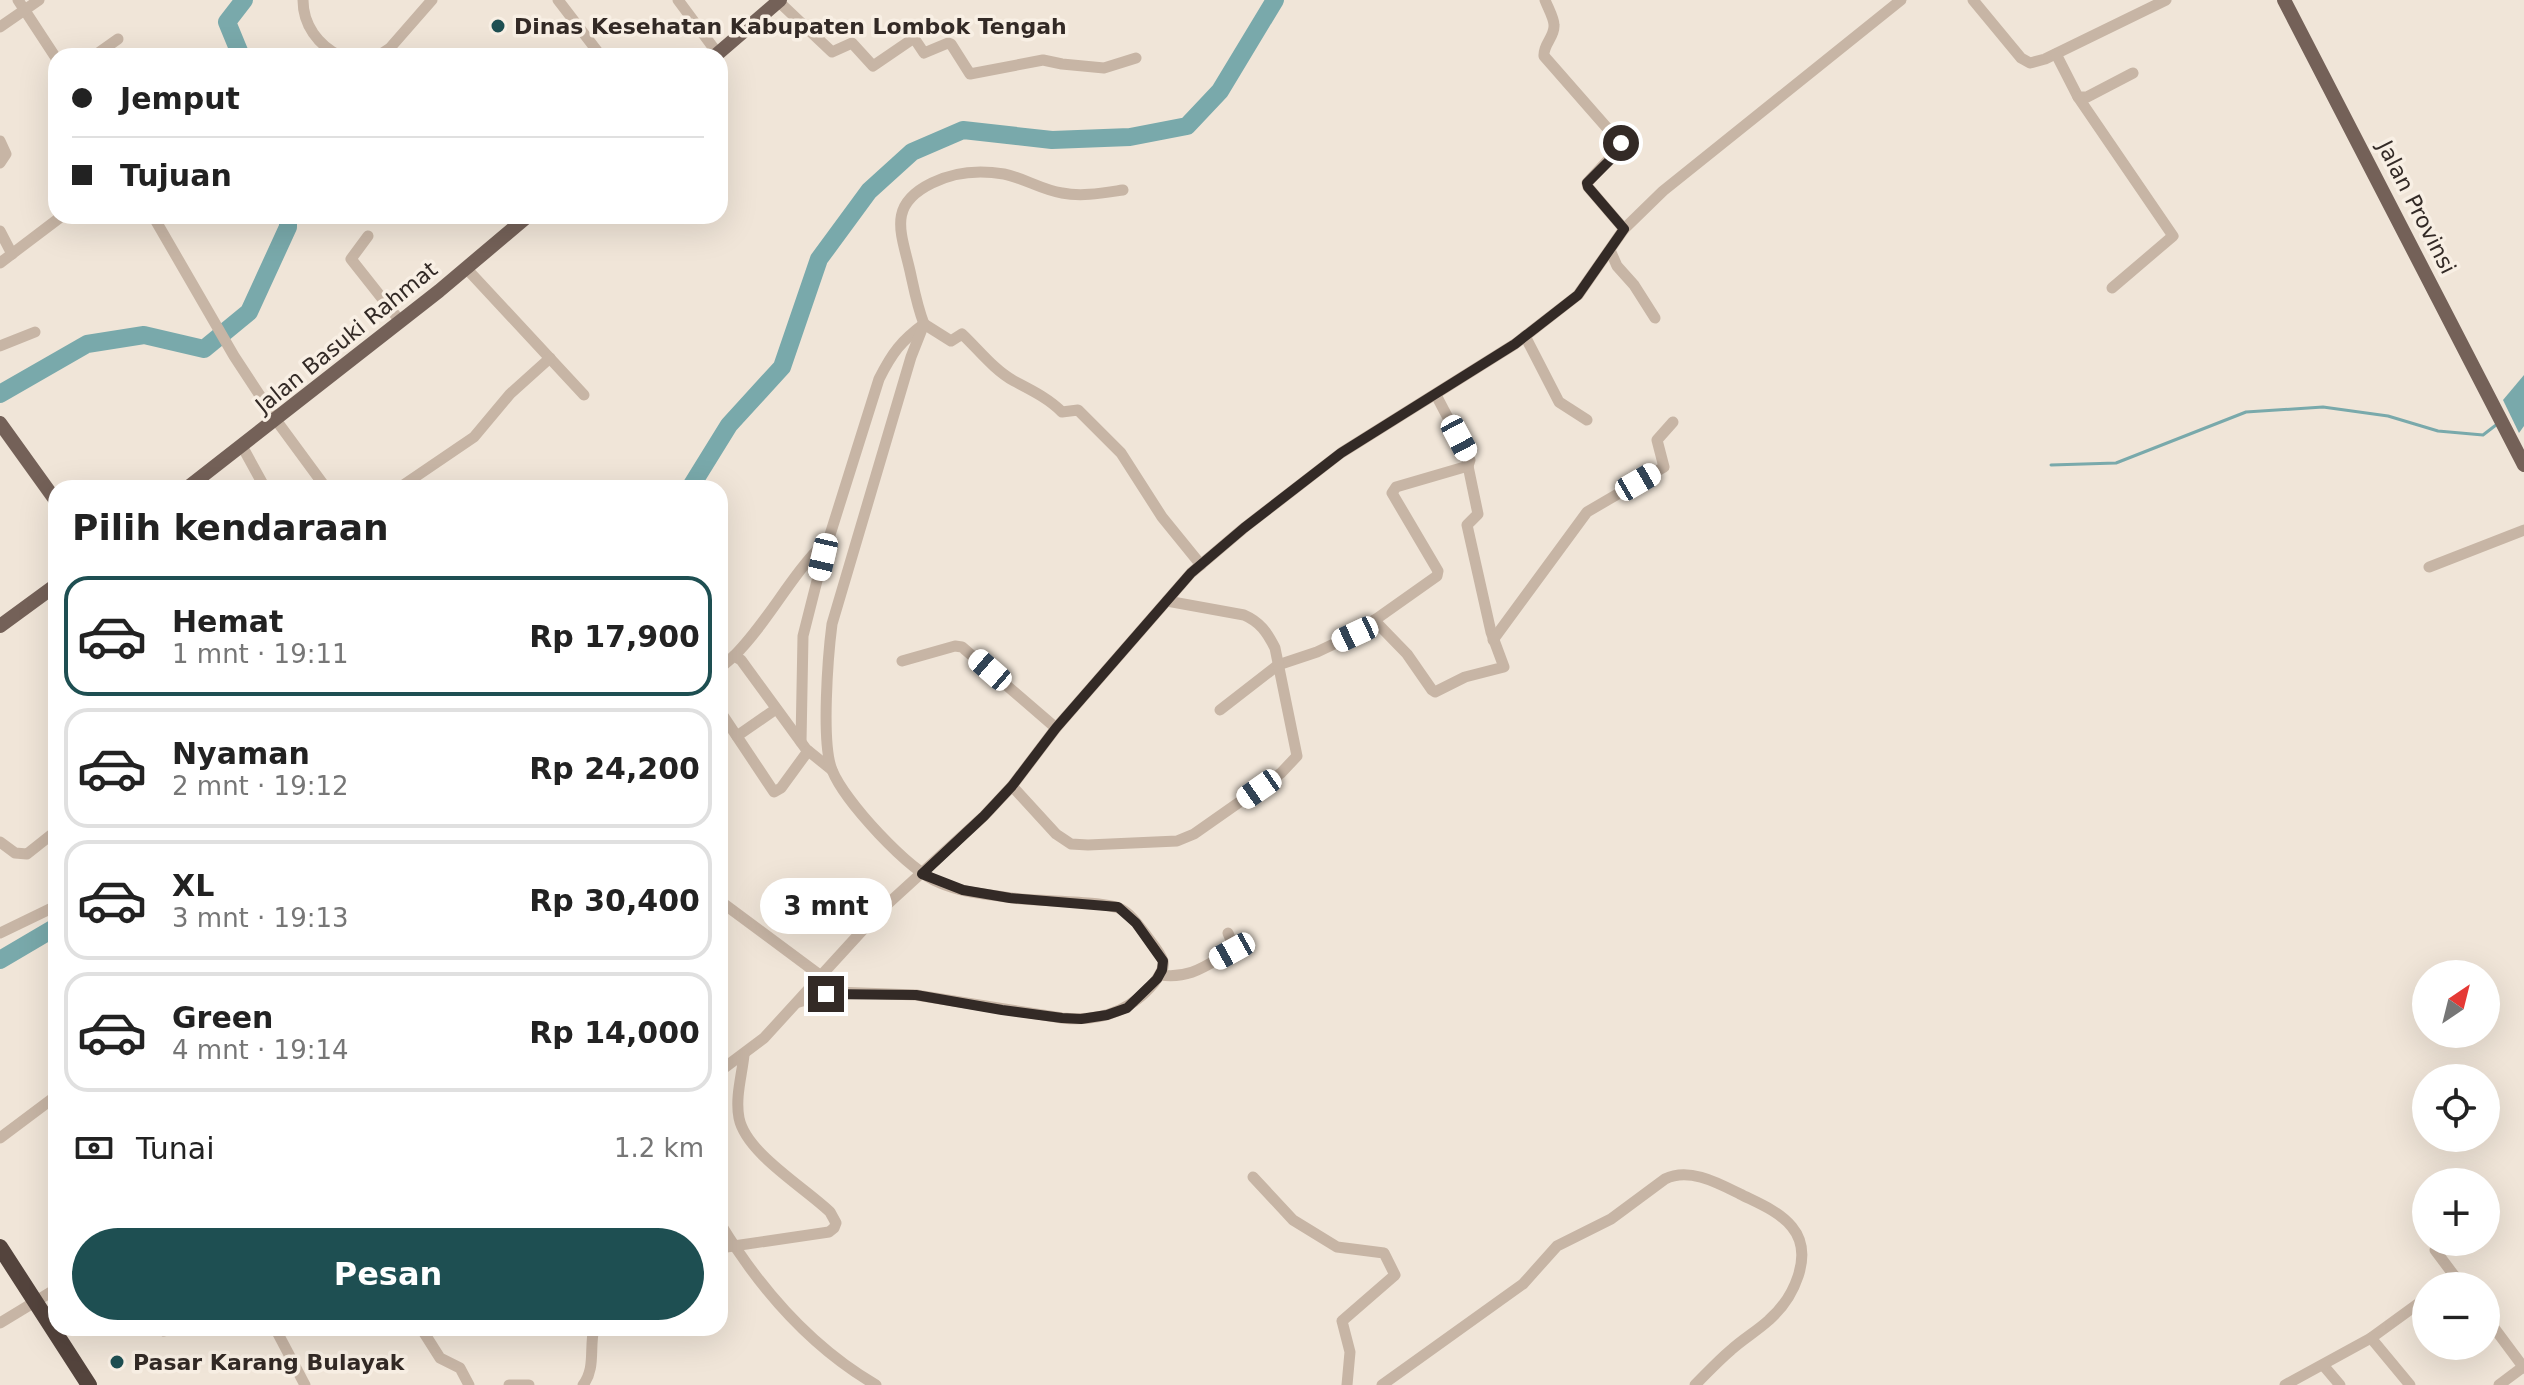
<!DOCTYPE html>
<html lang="id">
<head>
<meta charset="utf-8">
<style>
	body { margin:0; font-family:"DejaVu Sans",sans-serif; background:#f6f6f6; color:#222; height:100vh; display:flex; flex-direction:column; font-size:30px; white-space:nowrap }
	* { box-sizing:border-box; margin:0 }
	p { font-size:26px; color:#767676 }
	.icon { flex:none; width:44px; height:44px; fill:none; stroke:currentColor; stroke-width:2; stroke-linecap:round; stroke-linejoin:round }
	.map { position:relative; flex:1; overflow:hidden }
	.sheet { position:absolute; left:48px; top:480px; width:680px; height:856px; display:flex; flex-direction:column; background:#fff; border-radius:24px; box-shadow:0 8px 32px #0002 }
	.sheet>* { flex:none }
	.hud { position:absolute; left:48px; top:48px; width:680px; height:176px; border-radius:24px; box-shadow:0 8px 32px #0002; display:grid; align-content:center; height:176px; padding:0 24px; background:#fff }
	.needle { width:52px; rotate:35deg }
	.controls { position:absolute; left:2412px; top:960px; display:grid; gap:16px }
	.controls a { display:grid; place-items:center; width:88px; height:88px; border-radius:50%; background:#fff; box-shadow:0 8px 32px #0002; font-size:40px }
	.end { position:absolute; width:36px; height:36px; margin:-18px; border:10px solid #332a26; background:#fff; box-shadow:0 0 0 4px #fff }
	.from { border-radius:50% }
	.bubble { position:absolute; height:56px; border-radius:28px; background:#fff; box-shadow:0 8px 32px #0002; font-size:26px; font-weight:700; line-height:56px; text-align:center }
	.car { position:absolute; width:24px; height:48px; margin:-24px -12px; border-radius:10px; box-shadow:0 0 6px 2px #0007; background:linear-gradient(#fff 24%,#345 0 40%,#fff 0 76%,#345 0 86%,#fff 0) }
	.hud b { display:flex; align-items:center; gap:28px; height:76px; font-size:30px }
	.hud b+b { border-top:2px solid #e0e0e0 }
	.hud i { width:20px; height:20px; background:#222 }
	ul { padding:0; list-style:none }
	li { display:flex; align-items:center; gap:24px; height:120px; margin:0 16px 12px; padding:0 8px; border:4px solid #e0e0e0; border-radius:24px }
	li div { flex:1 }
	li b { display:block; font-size:30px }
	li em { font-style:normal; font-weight:700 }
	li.active { border-color:#1e4f52 }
	li>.icon { width:72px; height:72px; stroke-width:1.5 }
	h2 { padding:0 24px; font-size:36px; line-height:96px }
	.pay { display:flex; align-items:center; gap:20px; height:88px; padding:0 24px; font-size:30px }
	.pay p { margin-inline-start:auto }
	.cta { display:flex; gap:16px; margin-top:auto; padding:16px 24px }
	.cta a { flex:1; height:92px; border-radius:48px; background:#1e4f52; color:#fff; font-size:32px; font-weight:700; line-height:92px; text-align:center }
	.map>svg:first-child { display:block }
	.water { fill:#79a9ab }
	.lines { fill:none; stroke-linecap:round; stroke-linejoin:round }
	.stream { stroke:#79a9ab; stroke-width:3 }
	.river { stroke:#79a9ab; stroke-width:18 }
	.minor { stroke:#c7b5a5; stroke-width:11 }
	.major { stroke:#746158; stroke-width:14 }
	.highway { stroke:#54443d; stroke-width:16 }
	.route { stroke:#332a26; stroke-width:10 }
	.poi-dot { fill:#1e4f52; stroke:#f8efe4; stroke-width:3 }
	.labels { text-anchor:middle; stroke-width:7; stroke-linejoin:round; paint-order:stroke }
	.poi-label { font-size:22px; font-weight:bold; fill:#332a26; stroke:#f8efe4; text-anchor:start }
	.street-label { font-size:22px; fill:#332a26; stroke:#f8efe4 }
</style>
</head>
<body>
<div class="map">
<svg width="2524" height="1385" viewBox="0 0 2524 1385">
	<rect width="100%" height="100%" fill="#f0e5d8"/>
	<polygon class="water" points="2524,375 2524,426 2519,433 2503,400"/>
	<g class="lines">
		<polyline class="stream" points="2051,465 2116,463 2246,412 2323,407 2388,416 2438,431 2483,435 2496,425"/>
		<g class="river">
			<polyline points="241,56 227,22 244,0"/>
			<polyline points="0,394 87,344 144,335 204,349 249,312 288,227 288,216"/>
			<polyline points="690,488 729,425 782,367 819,259 869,191 912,152 963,130 1052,140 1130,137 1187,126 1220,91 1275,0"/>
			<polyline points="0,960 56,927"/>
		</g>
		<g class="minor">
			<polyline points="18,0 56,58"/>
			<path d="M 303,0 C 303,25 318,45 340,56"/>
			<polyline points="558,0 601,56"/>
			<polyline points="678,0 718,54"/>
			<polyline points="777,0 832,52 852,43 873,66 914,38 924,53 948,43 951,44 970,74 1043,60 1062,64 1104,68 1136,58"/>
			<path d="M 1545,0 C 1548,8 1554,18 1554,25 C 1555,37 1543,44 1544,56 L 1622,145 L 1587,183 L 1588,187 L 1624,229"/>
			<polyline points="1973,0 2021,58 2030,63 2045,59 2166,0"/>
			<polyline points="0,27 39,0"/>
			<polyline points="2056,54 2078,97 2087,97 2133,73"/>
			<polyline points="94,56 118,39"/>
			<polyline points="378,56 390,48 432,0"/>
			<polyline points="2078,97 2173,236 2112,288"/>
			<polyline points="0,141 6,154 0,163"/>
			<polyline points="153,216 234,356 276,420 326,488"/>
			<polyline points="0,231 12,254"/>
			<polyline points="368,236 351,259 400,321"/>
			<polyline points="1610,250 1617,266 1634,285 1655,318"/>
			<polyline points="0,263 62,216"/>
			<polyline points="466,268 584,395"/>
			<polyline points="1525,336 1559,402 1587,420"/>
			<polyline points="0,346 35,332"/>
			<polyline points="242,446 265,488"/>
			<polyline points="399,488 474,437 510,394 550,358"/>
			<polyline points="2429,567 2524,530"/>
			<polyline points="1374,620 1407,654 1432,690 1435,692 1465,677 1504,667 1491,632 1467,525 1478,514 1468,466"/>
			<polyline points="1493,640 1587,512 1664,467 1657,440 1673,422"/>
			<path d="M 734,656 C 769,621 790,576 826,541"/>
			<polyline points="902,661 955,646 962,647 1056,728"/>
			<polyline points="720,668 734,656 741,660 806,749 832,770"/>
			<polyline points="1220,710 1278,665 1317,652 1355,634 1437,576 1438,571 1392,493 1396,487 1468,466 1470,460 1436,395"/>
			<polyline points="720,711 774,792 781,788 808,751"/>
			<polyline points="737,736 776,709"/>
			<path d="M 801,742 L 803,636 L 823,557 L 879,379 C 892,353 901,341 924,324 L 951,341 L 962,334 C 978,349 994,370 1014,381 C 1031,390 1048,398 1062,412 L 1078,410 L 1121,453 L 1162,517 L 1201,565"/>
			<path d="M 1012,786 L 1056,834 L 1071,844 L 1088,845 L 1177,841 L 1194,834 L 1281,773 L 1297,756 L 1275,648 C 1267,632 1260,622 1244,615 L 1167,601"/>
			<polyline points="0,842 15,853 27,854 56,831"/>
			<polyline points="720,901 821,976"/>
			<polyline points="0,933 56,906"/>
			<path d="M 1160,975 C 1191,979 1205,966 1232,951 L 1234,948 L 1228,933"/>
			<path d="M 799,1002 L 835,992 L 916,995 L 1062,1018 C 1099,1022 1130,1012 1154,983 C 1158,977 1165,969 1163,961 C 1160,952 1151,942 1146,935 C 1139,926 1131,914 1121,909 C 1106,901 1033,901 1012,898 C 988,894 963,893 940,883 C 908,870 845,802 832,770 C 821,743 828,655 832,624 L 911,357 L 924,324 C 917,306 914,289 910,271 C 901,232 887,205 932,183 C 954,172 980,170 1004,174 C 1024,178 1042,190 1062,193 C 1082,197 1103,193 1123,190"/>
			<polyline points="720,1071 764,1038 881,910 984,816 1012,786 1056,728 1191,573 1244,528 1341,453 1515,344 1578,295 1624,229 1663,191 1901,0"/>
			<polyline points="0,1138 56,1096"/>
			<polyline points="1253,1177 1293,1220 1337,1247 1384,1253 1395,1275 1342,1321 1350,1352 1347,1385"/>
			<path d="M 720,1223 C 760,1289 809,1346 876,1385"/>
			<path d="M 720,1248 L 829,1232 L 834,1228 L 836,1223 L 830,1212 C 804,1187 746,1153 739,1118 C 735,1097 742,1075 744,1055"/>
			<polyline points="2435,1250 2462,1286"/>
			<polyline points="2442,1286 2455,1276"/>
			<polyline points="2486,1317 2524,1368"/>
			<polyline points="0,1323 56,1289"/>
			<polyline points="275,1328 305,1385"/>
			<polyline points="421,1328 440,1358 460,1368 469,1385"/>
			<polyline points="164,1331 177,1328"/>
			<polyline points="2371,1338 2410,1385"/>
			<polyline points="2323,1365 2340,1385"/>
			<polyline points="509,1385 529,1385"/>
			<path d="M 583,1385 C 596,1368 589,1348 594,1328"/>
			<path d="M 1382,1385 L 1523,1284 L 1557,1246 L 1611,1219 L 1665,1179 C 1689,1167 1718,1183 1740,1194 C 1758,1203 1779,1211 1792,1227 C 1815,1255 1793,1299 1769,1320 C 1757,1331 1743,1339 1731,1350 C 1718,1361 1707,1373 1695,1385"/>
			<polyline points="2285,1385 2371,1338 2426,1298"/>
			<polyline points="2499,1385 2523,1367"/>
		</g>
		<g class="major">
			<polyline points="2284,0 2524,465"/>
			<polyline points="715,56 780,0"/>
			<polyline points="0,423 56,501"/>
			<polyline points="187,488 439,291 528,216"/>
			<polyline points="0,626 56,585"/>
		</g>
		<polyline class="highway" points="0,1247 89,1385"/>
	</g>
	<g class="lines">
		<polyline class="route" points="826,994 916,995 1002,1010 1062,1018 1081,1019 1107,1015 1127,1008 1157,979 1162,970 1163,961 1136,923 1118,907 1010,898 963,890 922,874 984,816 1012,786 1056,728 1191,573 1244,528 1341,453 1515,344 1578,295 1624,229 1588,187 1587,183 1621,149 1621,143"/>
	</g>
	<g class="poi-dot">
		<circle cx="498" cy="26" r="8"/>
		<circle cx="117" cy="1362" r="8"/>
	</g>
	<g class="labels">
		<g class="poi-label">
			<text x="514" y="34">Dinas Kesehatan Kabupaten Lombok Tengah</text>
			<text x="133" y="1370">Pasar Karang Bulayak</text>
		</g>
		<g class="street-label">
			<text transform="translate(2417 207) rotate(63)" y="8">Jalan Provinsi</text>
			<text transform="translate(346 337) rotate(-39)" y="8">Jalan Basuki Rahmat</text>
		</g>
	</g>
</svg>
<div class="controls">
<a><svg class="needle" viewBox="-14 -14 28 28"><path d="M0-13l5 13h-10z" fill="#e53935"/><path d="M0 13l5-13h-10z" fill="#767676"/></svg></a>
<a><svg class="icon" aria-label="locate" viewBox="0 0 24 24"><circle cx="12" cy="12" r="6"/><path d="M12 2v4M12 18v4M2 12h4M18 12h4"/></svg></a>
<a>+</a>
<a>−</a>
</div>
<i class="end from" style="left:1621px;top:143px"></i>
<i class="end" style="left:826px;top:994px"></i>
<div class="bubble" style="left:760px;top:878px;width:132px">3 mnt</div>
<i class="car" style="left:1459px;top:438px;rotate:152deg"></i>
<i class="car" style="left:1638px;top:482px;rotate:60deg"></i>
<i class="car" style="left:823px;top:557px;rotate:193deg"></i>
<i class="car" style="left:1355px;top:634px;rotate:245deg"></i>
<i class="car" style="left:990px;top:670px;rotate:311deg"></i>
<i class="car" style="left:1259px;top:789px;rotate:235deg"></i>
<i class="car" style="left:1232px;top:951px;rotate:241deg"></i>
<div class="hud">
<b><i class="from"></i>Jemput</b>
<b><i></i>Tujuan</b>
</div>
<section class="sheet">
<h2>Pilih kendaraan</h2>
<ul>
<li class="active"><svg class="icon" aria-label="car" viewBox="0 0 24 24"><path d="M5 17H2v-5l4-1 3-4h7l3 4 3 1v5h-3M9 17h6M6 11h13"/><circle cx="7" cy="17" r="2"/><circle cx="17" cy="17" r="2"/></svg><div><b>Hemat</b><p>1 mnt · 19:11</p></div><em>Rp 17,900</em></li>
<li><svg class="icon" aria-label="car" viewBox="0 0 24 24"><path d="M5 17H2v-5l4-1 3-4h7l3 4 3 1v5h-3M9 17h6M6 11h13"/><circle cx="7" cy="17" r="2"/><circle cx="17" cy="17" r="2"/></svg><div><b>Nyaman</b><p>2 mnt · 19:12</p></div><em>Rp 24,200</em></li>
<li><svg class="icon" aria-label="car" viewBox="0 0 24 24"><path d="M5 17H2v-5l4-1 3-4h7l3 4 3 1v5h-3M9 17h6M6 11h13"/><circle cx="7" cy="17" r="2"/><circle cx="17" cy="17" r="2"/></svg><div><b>XL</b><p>3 mnt · 19:13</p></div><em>Rp 30,400</em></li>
<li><svg class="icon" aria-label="car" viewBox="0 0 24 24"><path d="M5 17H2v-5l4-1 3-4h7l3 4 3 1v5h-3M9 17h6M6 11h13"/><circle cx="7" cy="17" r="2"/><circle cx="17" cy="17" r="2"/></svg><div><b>Green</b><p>4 mnt · 19:14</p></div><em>Rp 14,000</em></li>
</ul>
<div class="pay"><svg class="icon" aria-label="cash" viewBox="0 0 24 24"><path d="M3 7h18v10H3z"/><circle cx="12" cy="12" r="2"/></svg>Tunai<p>1.2 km</p></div>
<div class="cta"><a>Pesan</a></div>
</section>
</div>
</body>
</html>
